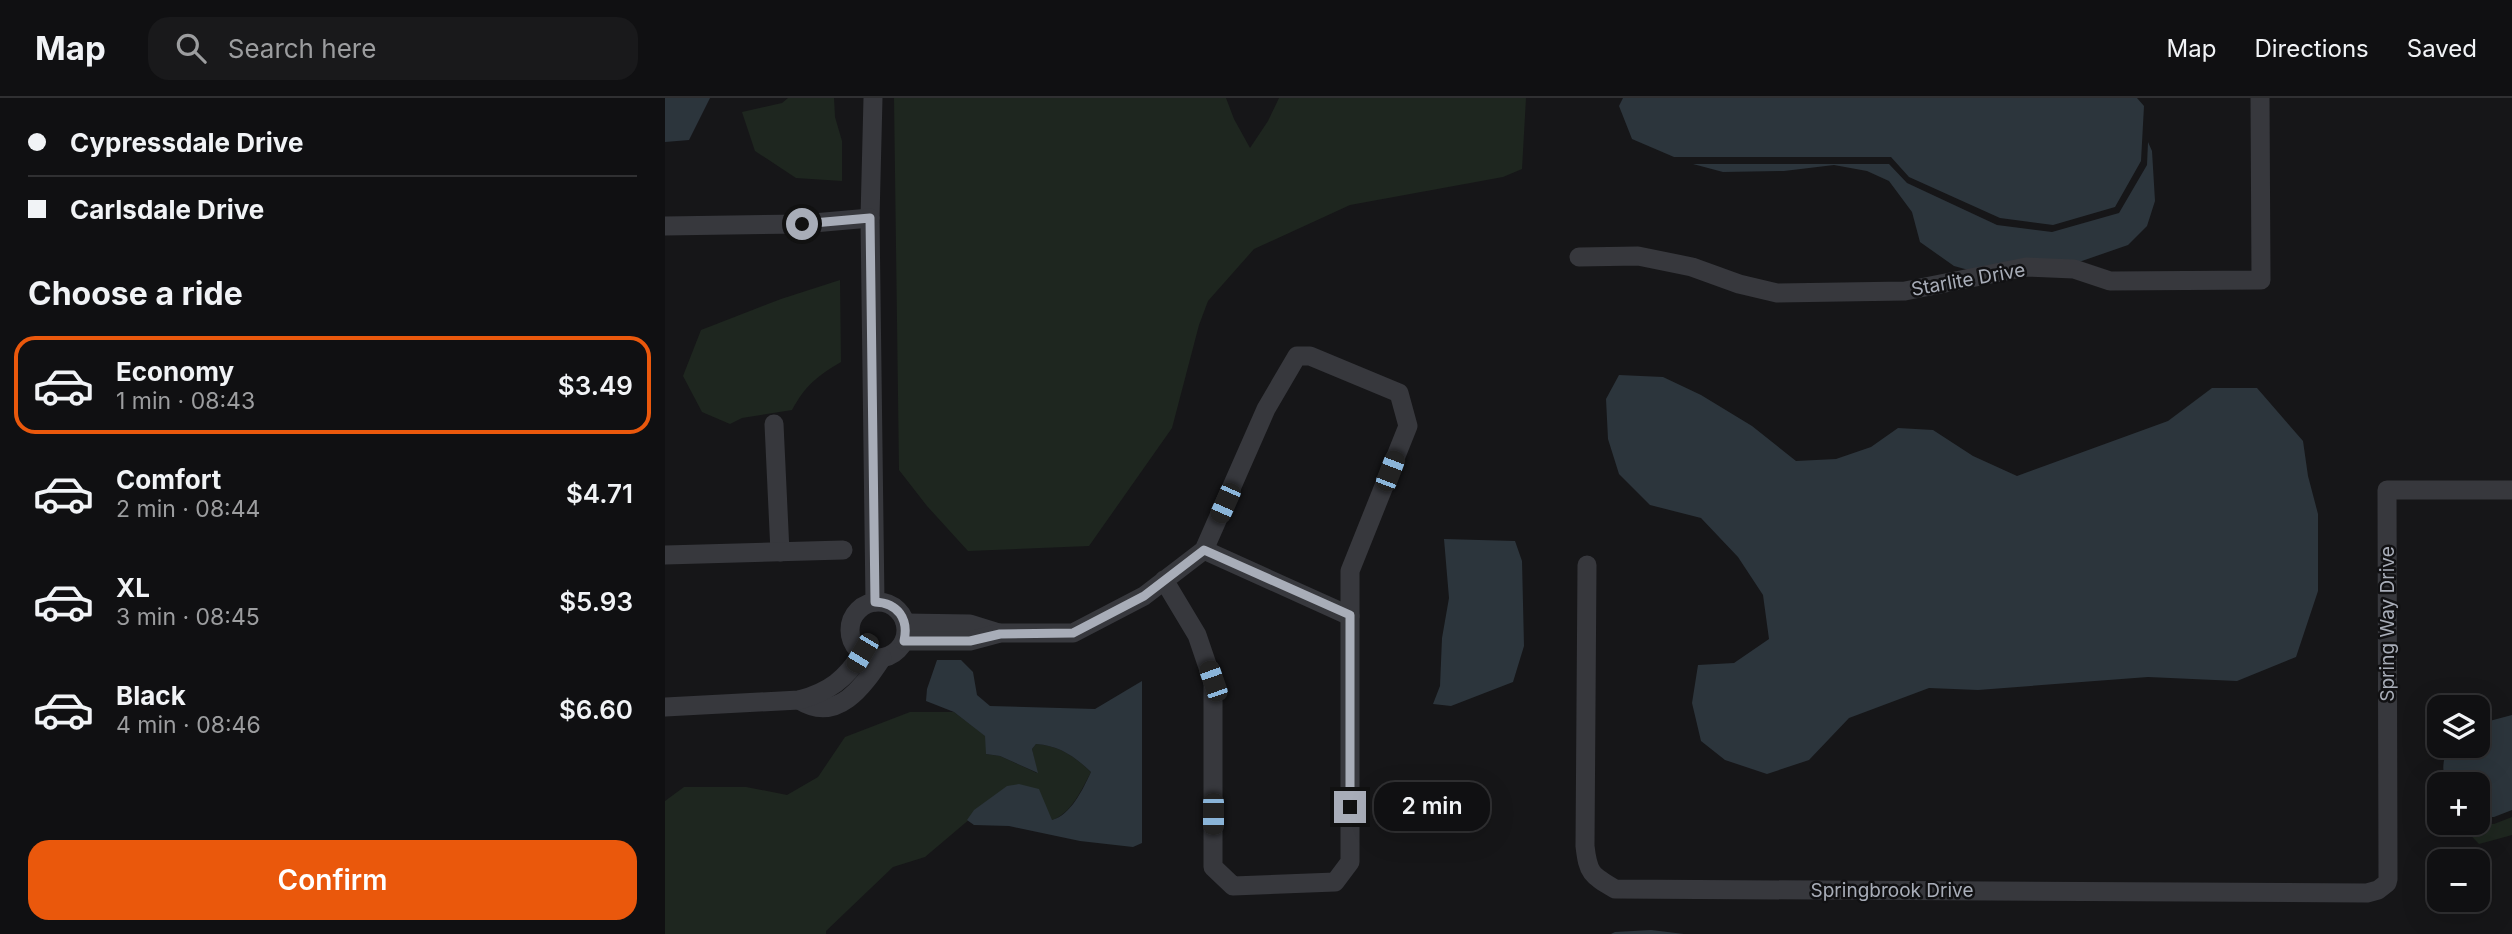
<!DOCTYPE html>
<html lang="en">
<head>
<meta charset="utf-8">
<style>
	body { margin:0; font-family:Inter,sans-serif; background:#19191b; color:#f1f3f6; height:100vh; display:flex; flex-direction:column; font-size:26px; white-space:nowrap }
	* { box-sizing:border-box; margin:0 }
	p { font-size:23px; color:#9c9d9f }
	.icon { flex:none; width:38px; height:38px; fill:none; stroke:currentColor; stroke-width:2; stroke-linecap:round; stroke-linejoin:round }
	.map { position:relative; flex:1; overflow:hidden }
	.side { display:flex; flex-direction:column; background:#101012; width:665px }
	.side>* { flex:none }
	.hud { display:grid; align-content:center; height:154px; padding:0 28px; background:#101012 }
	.buttons { position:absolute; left:1762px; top:597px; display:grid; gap:14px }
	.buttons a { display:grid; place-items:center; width:63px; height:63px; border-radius:14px; background:#101012; box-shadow:0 7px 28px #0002,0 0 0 2px #303032; font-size:35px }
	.end { position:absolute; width:32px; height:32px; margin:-16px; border:9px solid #a8adb8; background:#111; box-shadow:0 0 0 4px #111 }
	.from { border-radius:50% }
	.bubble { position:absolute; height:49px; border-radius:21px; background:#101012; box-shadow:0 7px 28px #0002,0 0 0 2px #303032; font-size:23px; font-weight:600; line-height:49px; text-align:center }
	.car { position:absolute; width:21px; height:42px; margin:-21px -10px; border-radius:9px; box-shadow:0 0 5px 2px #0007; background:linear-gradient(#222 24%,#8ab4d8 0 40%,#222 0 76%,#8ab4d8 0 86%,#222 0) }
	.hud b { display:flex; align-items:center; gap:24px; height:66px; font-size:26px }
	.hud b+b { border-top:2px solid #303032 }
	.hud i { width:18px; height:18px; background:#f1f3f6 }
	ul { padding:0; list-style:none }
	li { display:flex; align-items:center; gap:21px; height:98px; margin:0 14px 10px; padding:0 14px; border:4px solid transparent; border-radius:21px }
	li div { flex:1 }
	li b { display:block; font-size:26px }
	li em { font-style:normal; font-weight:600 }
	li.active { border-color:#ea580c }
	li>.icon { width:63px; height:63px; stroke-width:1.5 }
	h2 { padding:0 28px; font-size:32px; line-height:84px }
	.primary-button { display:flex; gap:14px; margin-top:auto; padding:14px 28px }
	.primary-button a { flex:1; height:80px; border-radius:21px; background:#ea580c; color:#fff; font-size:28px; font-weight:600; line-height:80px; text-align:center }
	header { display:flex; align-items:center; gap:42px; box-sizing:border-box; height:98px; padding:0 35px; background:#101012; border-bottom:2px solid #303032 }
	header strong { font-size:33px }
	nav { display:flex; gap:38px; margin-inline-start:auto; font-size:24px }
	.search { width:490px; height:63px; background:#19191b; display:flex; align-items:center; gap:18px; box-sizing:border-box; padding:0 24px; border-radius:21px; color:#9c9d9f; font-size:26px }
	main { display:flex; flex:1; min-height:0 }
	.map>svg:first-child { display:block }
	.green { fill:#1e261f }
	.water { fill:#2c353c }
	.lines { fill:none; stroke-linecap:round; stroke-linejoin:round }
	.minor { stroke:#37383d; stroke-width:19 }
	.route { stroke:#a8adb8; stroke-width:9 }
	.labels { text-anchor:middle; stroke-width:5; stroke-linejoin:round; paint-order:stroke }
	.street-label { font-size:19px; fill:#a8adb8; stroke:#111113 }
</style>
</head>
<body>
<header>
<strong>Map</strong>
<div class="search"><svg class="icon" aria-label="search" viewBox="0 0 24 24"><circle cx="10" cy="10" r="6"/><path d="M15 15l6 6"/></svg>Search here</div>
<nav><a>Map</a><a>Directions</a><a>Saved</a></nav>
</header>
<main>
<section class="side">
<div class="hud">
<b><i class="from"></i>Cypressdale Drive</b>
<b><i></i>Carlsdale Drive</b>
</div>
<h2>Choose a ride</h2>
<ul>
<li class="active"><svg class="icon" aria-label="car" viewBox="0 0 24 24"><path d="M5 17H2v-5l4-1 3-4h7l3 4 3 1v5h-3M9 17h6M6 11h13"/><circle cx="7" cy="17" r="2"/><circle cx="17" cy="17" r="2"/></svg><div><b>Economy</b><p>1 min · 08:43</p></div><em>$3.49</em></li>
<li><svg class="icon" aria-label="car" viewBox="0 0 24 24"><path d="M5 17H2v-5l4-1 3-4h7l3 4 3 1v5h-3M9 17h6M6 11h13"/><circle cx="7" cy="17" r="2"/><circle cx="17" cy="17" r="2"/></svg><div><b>Comfort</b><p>2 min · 08:44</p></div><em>$4.71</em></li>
<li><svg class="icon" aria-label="car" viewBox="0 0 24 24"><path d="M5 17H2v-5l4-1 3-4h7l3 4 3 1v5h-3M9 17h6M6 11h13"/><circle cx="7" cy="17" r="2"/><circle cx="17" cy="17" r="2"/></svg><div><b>XL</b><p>3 min · 08:45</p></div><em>$5.93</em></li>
<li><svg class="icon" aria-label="car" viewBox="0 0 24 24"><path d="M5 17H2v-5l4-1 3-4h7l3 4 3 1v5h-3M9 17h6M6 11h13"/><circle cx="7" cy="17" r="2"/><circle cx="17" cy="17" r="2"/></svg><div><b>Black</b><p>4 min · 08:46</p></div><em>$6.60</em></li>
</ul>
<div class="primary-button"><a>Confirm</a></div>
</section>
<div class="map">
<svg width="1847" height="836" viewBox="0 0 1847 836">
	<rect width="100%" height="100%" fill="#161618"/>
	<g class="green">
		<polygon points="123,0 169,0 170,19 177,43 177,83 131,80 90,53 77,14 117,5"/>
		<polygon points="229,0 561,0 569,21 585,50 603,23 614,0 861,0 857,71 838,79 685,107 589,151 543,203 534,227 507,330 424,448 303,453 262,408 234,372"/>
		<path d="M 175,182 L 176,264 C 151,279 141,287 127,312 L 77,320 L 65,326 L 37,314 L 18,278 L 36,232 L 116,201 Z"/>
		<path d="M 245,614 L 289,614 L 321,638 L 321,656 L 335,658 L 372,675 L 367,651 L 371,646 C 395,648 409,658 426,674 C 417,691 406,716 387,722 L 306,720 L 260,759 L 228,769 L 161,833 L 161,836 L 0,836 L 0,703 L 19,689 L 81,689 L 122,697 L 153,679 L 180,639 Z"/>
		<polygon points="1847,719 1847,737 1814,746 1794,725 1829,726"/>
	</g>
	<g class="water">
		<polygon points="0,0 45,0 24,42 0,44"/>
		<polygon points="958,0 1472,0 1479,8 1476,63 1450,109 1388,127 1335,120 1244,79 1226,59 1009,59 967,41 954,8"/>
		<polygon points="1483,44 1487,53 1490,103 1482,128 1463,147 1414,164 1307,173 1289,168 1255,144 1247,114 1224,83 1202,73 1169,67 1119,73 1058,74 1028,66 1224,66 1242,85 1332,127 1387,134 1454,115 1482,67"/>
		<polygon points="954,277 998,279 1036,297 1087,328 1131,363 1171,361 1206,349 1233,330 1268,332 1308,358 1352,378 1503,323 1547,290 1592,290 1638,343 1643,378 1653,416 1653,493 1631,559 1572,583 1483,579 1313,592 1264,590 1184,620 1144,662 1102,676 1060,662 1036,643 1027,605 1033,567 1069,565 1104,541 1098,497 1073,459 1036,420 985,407 954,376 943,341 941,301"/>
		<polygon points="779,441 850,443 857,463 859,548 848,584 786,608 768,606 775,588 777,540 784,500"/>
		<path d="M 272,562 L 296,562 L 308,574 L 312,597 L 325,608 L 430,611 L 477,583 L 477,745 L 468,749 L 415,743 L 344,728 L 309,727 L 302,722 L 309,712 L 342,688 L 354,686 L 374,691 L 387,722 C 406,717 418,691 426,674 C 409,658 395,648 371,646 L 367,651 L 373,675 L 335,658 L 321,656 L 320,638 L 289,614 L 261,603 L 262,591 Z"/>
		<path d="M 1847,617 L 1847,712 L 1829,719 L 1813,719 L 1813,686 L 1782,686 C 1776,674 1777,657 1787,648 L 1813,648 L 1813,626 Z"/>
		<polygon points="986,832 1019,836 946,836 950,834"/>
	</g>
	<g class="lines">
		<g class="minor">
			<polyline points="208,0 205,120 210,504"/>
			<polyline points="0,128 137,126 205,120"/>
			<polyline points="914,159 973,158 1027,169 1074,186 1112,195 1240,193 1361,169 1409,171 1445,183 1596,182 1595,0"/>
			<polyline points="109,326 115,454"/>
			<polyline points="539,452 685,518"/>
			<polyline points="0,457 178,452"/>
			<path d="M 922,467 L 920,748 C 923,775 926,777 950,791 L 1702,795 L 1713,792 L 1722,785 L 1723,781 L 1722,392 L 1847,392"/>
			<circle cx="213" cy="532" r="28"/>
			<polyline points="240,525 305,526 334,535"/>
			<polyline points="239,543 305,543 335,535 408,535 479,498 539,452 601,311 632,258 645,258 734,295 743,328 685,473 685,764 670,784 568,788 548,769 548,584 532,537 499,482"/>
			<path d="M 134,602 C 172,626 198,589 217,560"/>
			<path d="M 0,609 L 134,602 C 164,594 181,581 197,555"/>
		</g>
	</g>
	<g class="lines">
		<path class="route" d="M 137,126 L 205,120 L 210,504 C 233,505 244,521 239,543 L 305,543 L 335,536 L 408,535 L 479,498 L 539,452 L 685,517 L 685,709"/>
	</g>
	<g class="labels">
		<g class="street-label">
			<text transform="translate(1303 181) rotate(-10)" y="7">Starlite Drive</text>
			<text transform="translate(1722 526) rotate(-90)" y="7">Spring Way Drive</text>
			<text x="1227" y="799">Springbrook Drive</text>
		</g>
	</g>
</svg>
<div class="buttons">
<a><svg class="icon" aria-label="layers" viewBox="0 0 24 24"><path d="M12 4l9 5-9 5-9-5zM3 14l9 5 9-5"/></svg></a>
<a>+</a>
<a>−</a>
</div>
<i class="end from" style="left:137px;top:126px"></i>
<i class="end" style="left:685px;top:709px"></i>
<div class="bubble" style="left:709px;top:684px;width:116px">2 min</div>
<i class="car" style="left:725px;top:373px;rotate:21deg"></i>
<i class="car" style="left:560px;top:405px;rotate:204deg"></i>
<i class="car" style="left:197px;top:555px;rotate:211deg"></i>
<i class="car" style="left:548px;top:583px;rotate:341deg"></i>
<i class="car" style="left:548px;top:716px;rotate:180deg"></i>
</div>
</main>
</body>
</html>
